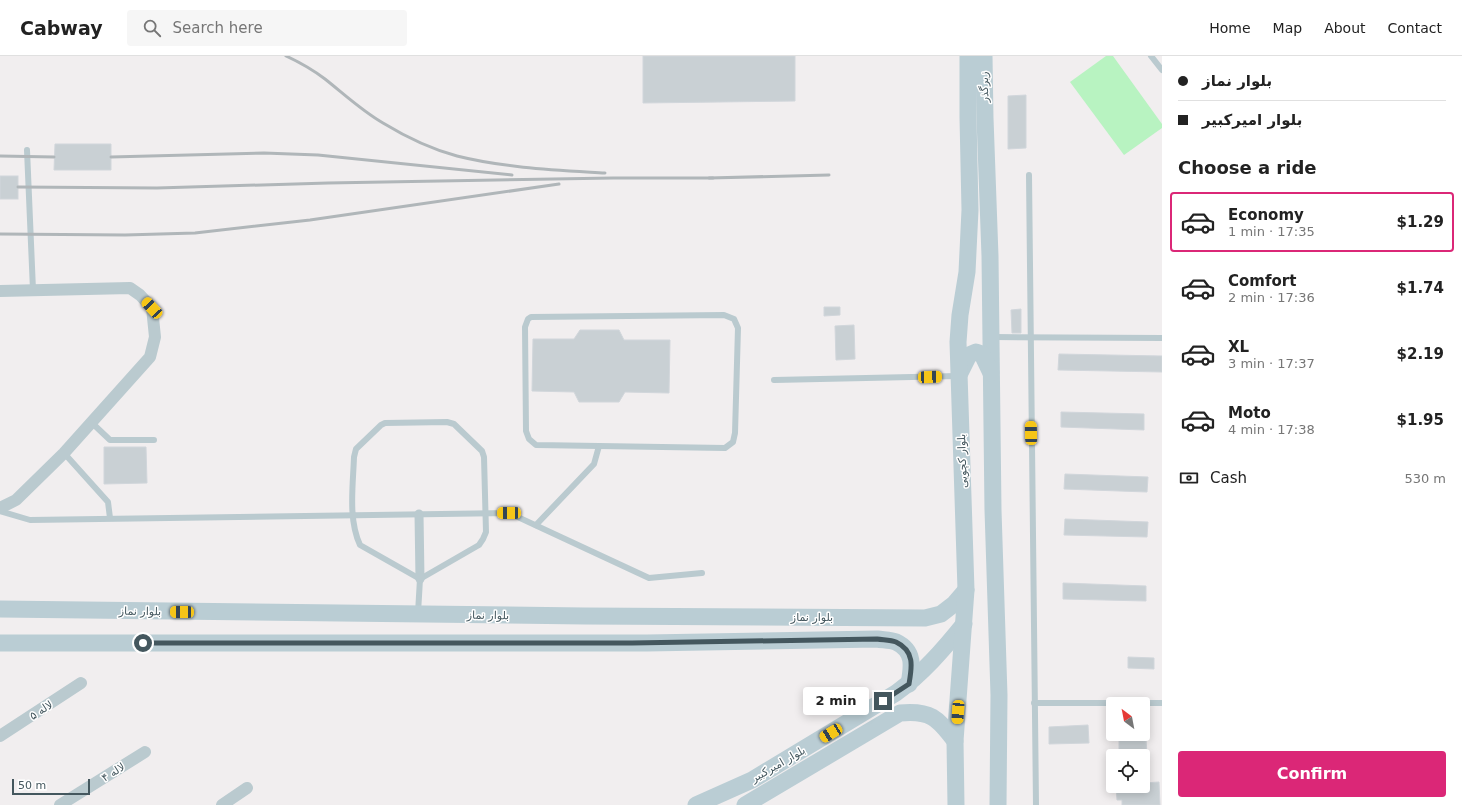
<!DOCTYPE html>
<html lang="en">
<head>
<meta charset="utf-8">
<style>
	body { margin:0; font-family:"DejaVu Sans",Vazirmatn,sans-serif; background:#f6f6f6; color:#222; height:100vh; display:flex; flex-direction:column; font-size:15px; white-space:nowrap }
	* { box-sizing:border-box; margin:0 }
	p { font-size:13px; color:#767676 }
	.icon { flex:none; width:22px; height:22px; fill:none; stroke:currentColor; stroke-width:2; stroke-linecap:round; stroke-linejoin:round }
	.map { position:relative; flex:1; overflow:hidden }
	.sheet { display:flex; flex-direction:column; background:#fff; width:300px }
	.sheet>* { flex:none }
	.top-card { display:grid; align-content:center; height:88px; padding:0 16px; background:#fff }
	.needle { width:26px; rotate:328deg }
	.buttons { position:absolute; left:1106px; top:641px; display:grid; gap:8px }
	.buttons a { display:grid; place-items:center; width:44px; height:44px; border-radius:4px; background:#fff; box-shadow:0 2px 10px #0003; font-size:20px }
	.scale { position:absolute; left:12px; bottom:10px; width:78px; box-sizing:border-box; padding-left:4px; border:2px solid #44575e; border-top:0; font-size:11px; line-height:14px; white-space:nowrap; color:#44575e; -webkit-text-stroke:3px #fff; paint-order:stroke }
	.end { position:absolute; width:18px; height:18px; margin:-9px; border:5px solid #44575e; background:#fff; box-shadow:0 0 0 2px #fff }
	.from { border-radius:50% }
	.bubble { position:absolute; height:28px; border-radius:4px; background:#fff; box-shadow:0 2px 10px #0003; font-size:13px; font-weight:700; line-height:28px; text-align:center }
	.car { position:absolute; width:12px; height:24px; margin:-12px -6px; border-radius:5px; box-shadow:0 0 3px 1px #0007; background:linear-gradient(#f5c518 24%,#345 0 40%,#f5c518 0 76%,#345 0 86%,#f5c518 0) }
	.top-card b { display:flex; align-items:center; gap:14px; height:38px; font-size:15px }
	.top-card b+b { border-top:1px solid #e0e0e0 }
	.top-card i { width:10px; height:10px; background:#222 }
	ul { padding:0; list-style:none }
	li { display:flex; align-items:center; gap:12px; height:60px; margin:0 8px 6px; padding:0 8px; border:2px solid transparent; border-radius:4px }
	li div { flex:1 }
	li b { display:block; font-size:15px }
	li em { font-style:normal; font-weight:700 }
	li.active { border-color:#db2777 }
	li>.icon { width:36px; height:36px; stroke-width:1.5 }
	h2 { padding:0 16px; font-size:18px; line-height:48px }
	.pay { display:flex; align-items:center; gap:10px; height:44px; padding:0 16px; font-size:15px }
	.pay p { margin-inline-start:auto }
	.action { display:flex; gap:8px; margin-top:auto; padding:8px 16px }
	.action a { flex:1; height:46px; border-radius:4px; background:#db2777; color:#fff; font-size:16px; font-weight:700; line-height:46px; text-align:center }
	header { display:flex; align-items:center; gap:24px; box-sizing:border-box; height:56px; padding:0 20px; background:#fff; border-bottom:1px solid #e0e0e0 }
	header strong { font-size:19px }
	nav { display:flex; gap:22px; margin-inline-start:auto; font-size:14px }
	.search { width:280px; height:36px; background:#f6f6f6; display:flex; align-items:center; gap:10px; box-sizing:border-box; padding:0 14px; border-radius:4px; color:#767676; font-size:15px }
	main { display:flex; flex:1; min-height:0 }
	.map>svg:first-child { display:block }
	.green { fill:#b8f3c1 }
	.building { fill:#c9d0d4; stroke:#d1d6db }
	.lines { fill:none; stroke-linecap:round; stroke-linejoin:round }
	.service { stroke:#bacacf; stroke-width:6 }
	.pedestrian { stroke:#bacacf; stroke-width:9 }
	.minor { stroke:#bacacf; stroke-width:12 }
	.secondary { stroke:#bacdd4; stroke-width:17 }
	.rail { stroke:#b0b6b9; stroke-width:3 }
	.route { stroke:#44575e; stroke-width:5 }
	.labels { text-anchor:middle; stroke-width:3; stroke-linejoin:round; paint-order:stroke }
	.street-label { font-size:11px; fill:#44575e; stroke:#fff }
</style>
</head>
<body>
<header>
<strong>Cabway</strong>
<div class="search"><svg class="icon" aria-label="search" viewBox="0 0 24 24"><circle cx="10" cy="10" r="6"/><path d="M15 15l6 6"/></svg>Search here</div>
<nav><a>Home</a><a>Map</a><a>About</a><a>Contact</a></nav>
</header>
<main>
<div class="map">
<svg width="1162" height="749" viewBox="0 0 1162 749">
	<rect width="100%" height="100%" fill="#f1eeef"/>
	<polygon class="green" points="1106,0 1113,0 1162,68 1162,72 1124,99 1070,26"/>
	<g class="building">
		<polygon points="643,0 795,0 795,45 643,47"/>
		<polygon points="1026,39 1026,92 1008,93 1008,40"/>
		<polygon points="55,88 111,88 111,114 54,114"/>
		<rect x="0" y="120" width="18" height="23"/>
		<polygon points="824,251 840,251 840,259 824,260"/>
		<polygon points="1021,253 1021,277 1012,277 1011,254"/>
		<polygon points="854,269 855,303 836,304 835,270"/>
		<polygon points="580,274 619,274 624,284 670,284 669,337 625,336 619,346 579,346 574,336 532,335 533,283 574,283"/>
		<polygon points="1059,298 1162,300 1162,316 1058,314"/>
		<polygon points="1061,356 1144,358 1144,374 1061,371"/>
		<polygon points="104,391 146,391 147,427 104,428"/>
		<polygon points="1065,418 1148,421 1147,436 1064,433"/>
		<polygon points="1065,463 1148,466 1147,481 1064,479"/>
		<polygon points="1063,527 1146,530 1146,545 1063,543"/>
		<polygon points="1128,601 1154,602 1154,613 1128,612"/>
		<polygon points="1088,669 1089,687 1049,688 1049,671"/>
		<polygon points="1146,682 1147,700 1119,700 1119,683"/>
		<polygon points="1159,726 1160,749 1122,749 1122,744 1117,744 1116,730 1143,730 1143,727"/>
	</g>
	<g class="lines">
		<g class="service">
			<polyline points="1151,0 1162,14"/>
			<polyline points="27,94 33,234"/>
			<polyline points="1029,119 1036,749"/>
			<polygon points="724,259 734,263 738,272 735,377 733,386 725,392 536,389 529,383 526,375 525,271 528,263 531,261"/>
			<polyline points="993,281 1162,282"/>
			<polyline points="774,324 958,320"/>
			<polyline points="91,366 110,384 154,384"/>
			<path d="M 447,366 L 454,368 L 482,395 L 484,401 L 486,476 L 483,483 L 479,489 L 420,523 L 360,489 C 348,463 353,430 354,401 L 356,393 L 381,369 L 385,367 Z"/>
			<polyline points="64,397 108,446 110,462"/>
			<polyline points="0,455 30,464 509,457 649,522 702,517"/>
			<polyline points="536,469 594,408 599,390"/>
			<polyline points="418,557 420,523"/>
			<polyline points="1034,647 1162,647"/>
		</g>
		<polyline class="pedestrian" points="419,458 420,523"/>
		<g class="minor">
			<polyline points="0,235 130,232 140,239 152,252 155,281 150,301 64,397 16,444 0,452"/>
			<polyline points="0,680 81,627"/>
			<polyline points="60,749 145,696"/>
			<polyline points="222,749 247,732"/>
		</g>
		<g class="secondary">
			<polyline points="984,0 985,62 990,200 993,454 999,639 998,749"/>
			<polyline points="960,317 969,299 976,296 982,298 991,317"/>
			<polyline points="0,553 585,560 925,562 941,558 954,548 966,534"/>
			<path d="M 0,587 L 647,587 L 877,583 C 883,584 891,584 896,586 C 915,595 912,611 909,628"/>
			<path d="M 696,749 L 752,724 L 896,637 C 922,618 943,594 964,568"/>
			<path d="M 745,749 L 900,657 C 930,654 938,662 955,685"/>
			<polyline points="956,749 955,685 966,534 958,286 960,259 967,216 970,154 968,61 968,0"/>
		</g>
		<g class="rail">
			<path d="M 286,0 C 299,6 313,14 325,23 C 344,38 362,55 383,67 C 406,81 431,93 457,100 C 505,112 556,114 605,117"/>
			<polyline points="0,100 54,101"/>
			<polyline points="111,101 264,97 318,99 512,119"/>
			<polyline points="709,122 829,119"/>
			<polyline points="18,131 157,132 328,127 613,122 713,122"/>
			<polyline points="0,178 125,179 195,177 310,164 559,128"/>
		</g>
	</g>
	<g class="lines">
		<path class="route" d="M 143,587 L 632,587 L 877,583 C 883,584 891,584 896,586 C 915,595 912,611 909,628 L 883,645"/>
	</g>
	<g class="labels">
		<g class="street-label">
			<text transform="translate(984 31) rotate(-91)" y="4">زیرگذر</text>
			<text transform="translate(962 405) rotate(-92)" y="4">بلوار کچویی</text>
			<text transform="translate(140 555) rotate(1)" y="4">بلوار نماز</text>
			<text transform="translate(488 559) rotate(1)" y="4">بلوار نماز</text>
			<text x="812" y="565">بلوار نماز</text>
			<text transform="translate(41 654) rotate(-33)" y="4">لاله ۵</text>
			<text transform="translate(778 708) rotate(-30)" y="4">بلوار امیرکبیر</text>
			<text transform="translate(113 716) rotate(-32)" y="4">لاله ۴</text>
		</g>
	</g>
</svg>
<div class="buttons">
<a><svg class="needle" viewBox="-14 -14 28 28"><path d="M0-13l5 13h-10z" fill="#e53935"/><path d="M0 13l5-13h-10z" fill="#767676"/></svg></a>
<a><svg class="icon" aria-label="locate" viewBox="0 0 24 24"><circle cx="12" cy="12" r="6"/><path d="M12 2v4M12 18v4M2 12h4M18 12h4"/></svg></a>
</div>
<div class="scale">50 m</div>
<i class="end from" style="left:143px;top:587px"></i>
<i class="end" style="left:883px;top:645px"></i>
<div class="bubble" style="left:803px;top:631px;width:66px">2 min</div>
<i class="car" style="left:152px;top:252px;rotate:317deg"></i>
<i class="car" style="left:930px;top:321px;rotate:88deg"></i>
<i class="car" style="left:1031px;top:377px;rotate:359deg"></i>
<i class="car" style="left:509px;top:457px;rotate:270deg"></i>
<i class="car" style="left:182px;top:556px;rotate:271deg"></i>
<i class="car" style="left:958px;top:656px;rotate:184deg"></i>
<i class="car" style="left:831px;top:677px;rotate:239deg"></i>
</div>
<section class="sheet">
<div class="top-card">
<b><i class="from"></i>بلوار نماز</b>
<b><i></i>بلوار امیرکبیر</b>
</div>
<h2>Choose a ride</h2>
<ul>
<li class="active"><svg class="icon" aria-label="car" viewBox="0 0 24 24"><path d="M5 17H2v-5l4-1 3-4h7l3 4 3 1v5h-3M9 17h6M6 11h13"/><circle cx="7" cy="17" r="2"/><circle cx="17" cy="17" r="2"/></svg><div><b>Economy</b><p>1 min · 17:35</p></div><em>$1.29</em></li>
<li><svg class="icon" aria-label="car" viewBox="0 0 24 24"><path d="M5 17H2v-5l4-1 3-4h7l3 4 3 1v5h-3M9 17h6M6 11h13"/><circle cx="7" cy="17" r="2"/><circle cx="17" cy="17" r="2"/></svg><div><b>Comfort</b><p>2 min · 17:36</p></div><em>$1.74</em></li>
<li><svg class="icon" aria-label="car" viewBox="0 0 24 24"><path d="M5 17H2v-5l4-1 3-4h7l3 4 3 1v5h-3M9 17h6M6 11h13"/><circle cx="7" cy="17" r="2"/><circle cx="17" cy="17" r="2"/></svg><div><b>XL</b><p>3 min · 17:37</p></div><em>$2.19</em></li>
<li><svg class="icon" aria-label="car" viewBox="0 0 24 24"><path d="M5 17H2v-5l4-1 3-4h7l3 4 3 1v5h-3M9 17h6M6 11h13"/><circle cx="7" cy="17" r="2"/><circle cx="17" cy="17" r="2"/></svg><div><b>Moto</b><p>4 min · 17:38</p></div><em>$1.95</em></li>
</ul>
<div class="pay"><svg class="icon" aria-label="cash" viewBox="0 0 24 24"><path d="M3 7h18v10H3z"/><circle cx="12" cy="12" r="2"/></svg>Cash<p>530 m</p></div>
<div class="action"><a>Confirm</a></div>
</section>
</main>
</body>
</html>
